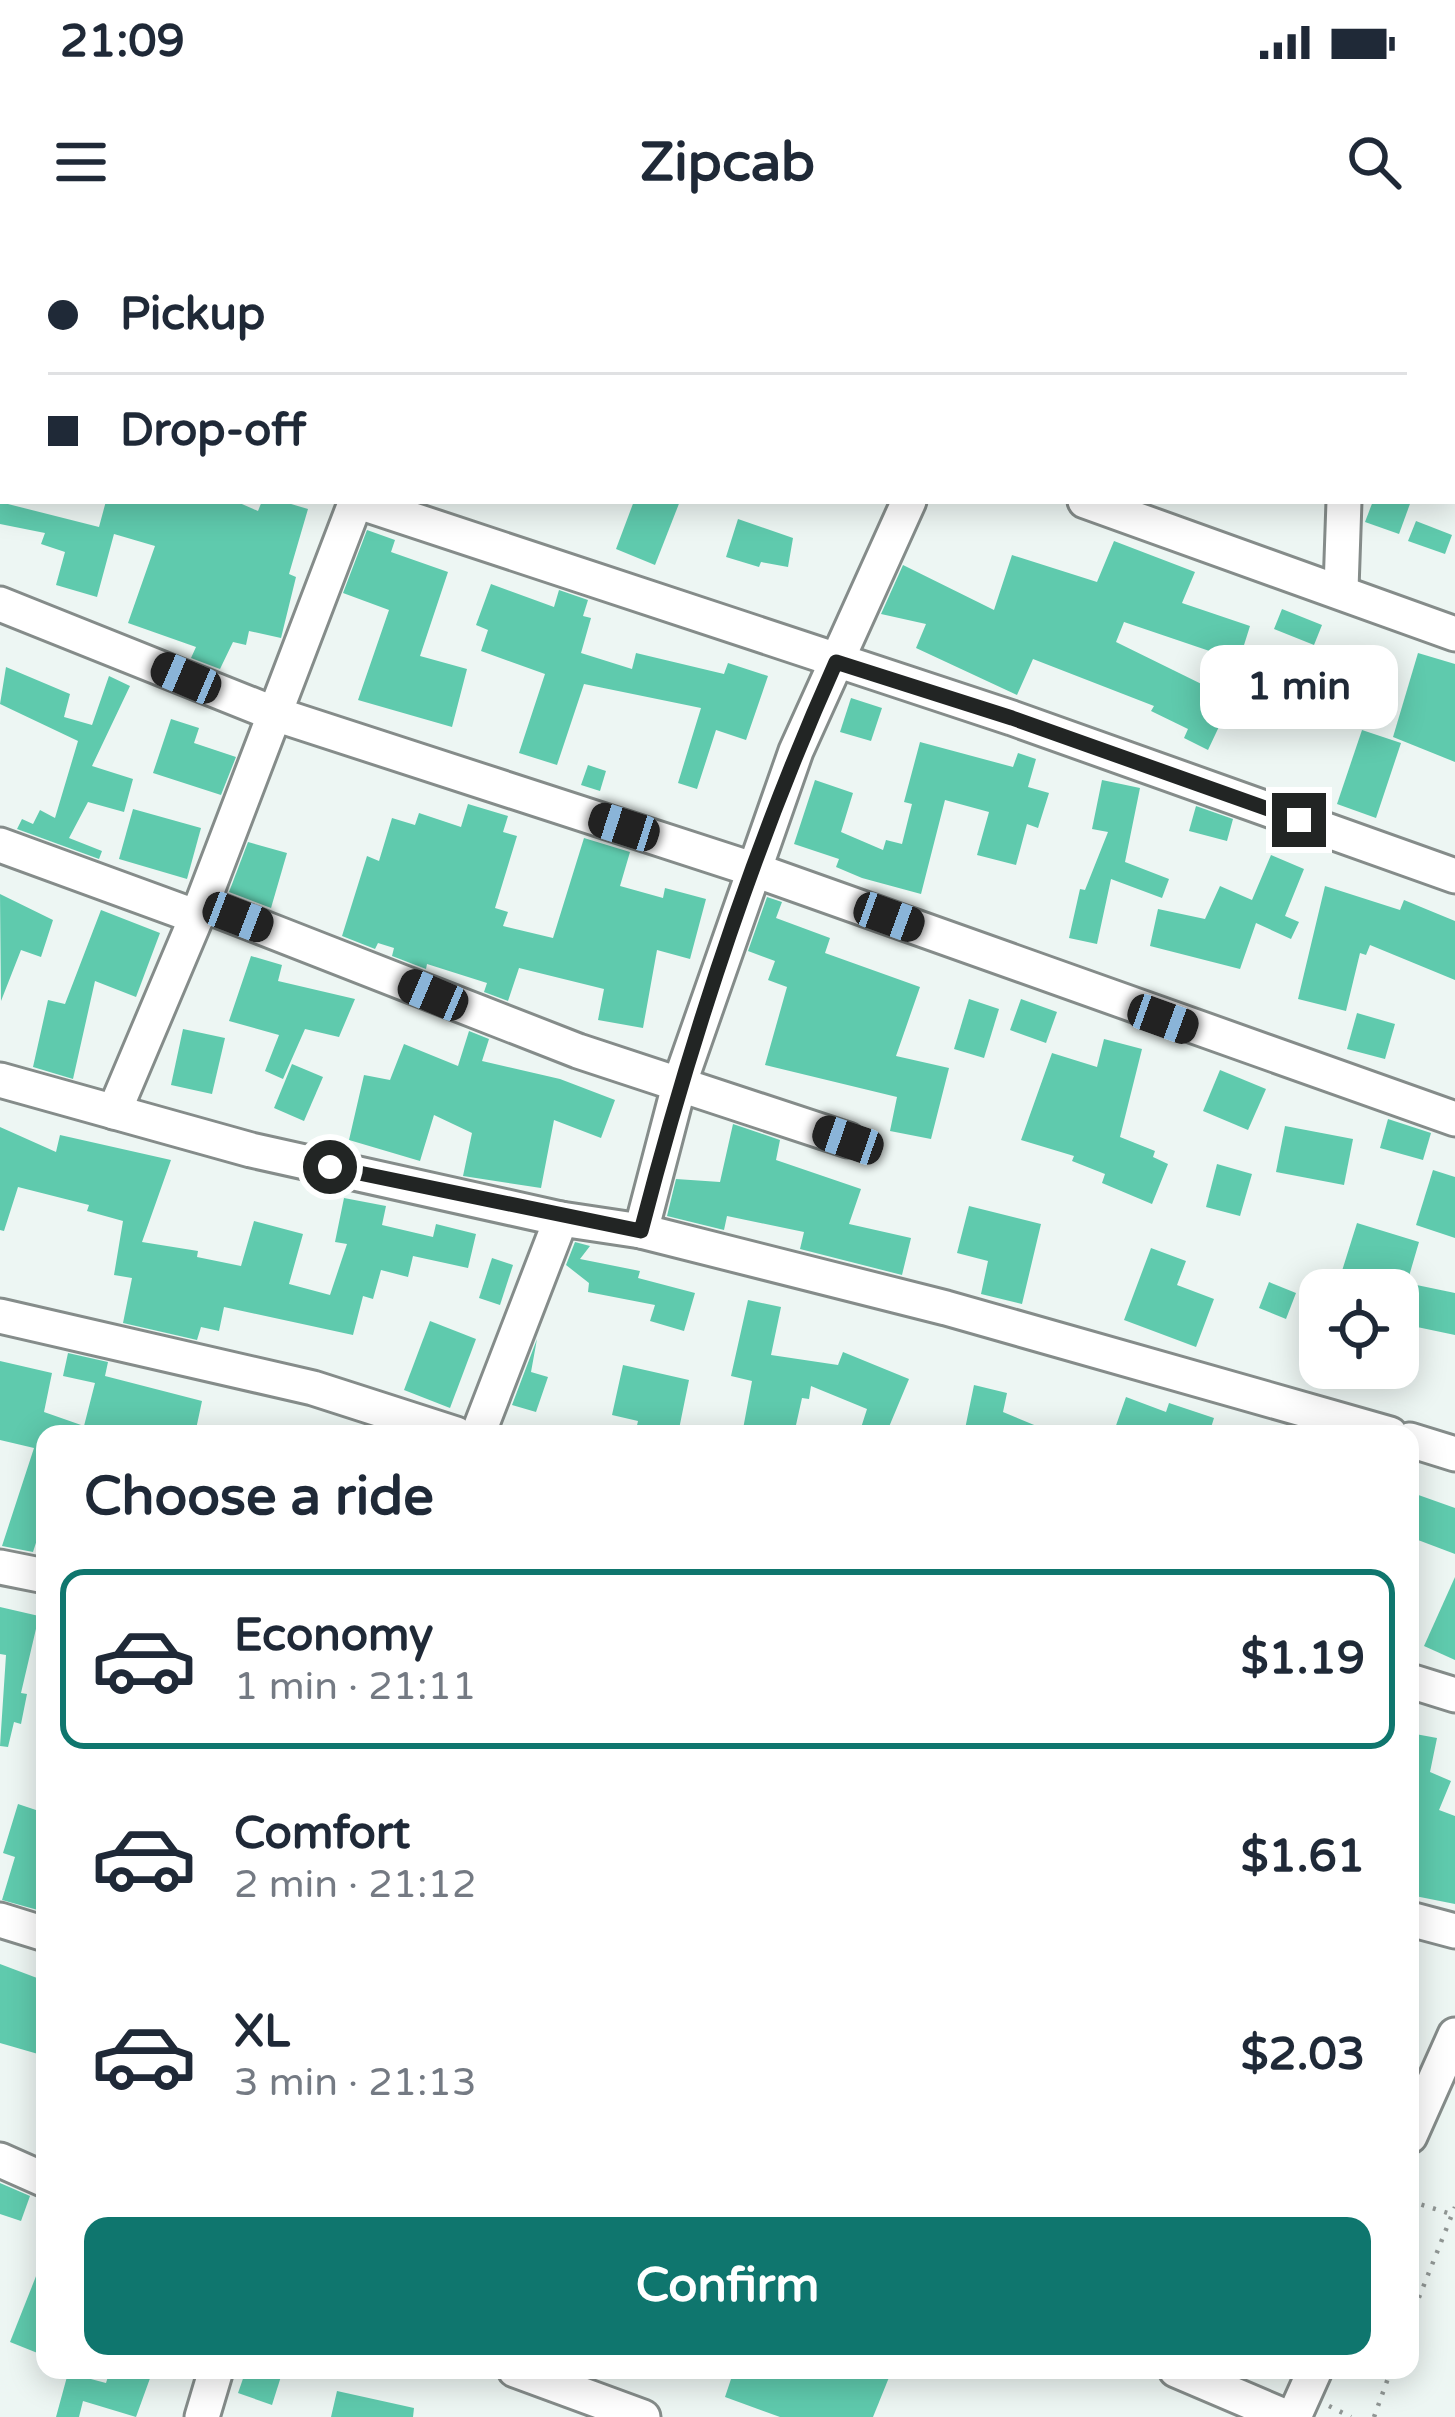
<!DOCTYPE html>
<html lang="en">
<head>
<meta charset="utf-8">
<style>
	body { margin:0; font-family:"Varela Round",sans-serif; background:#f2f2f3; color:#1f2937; height:100vh; display:flex; flex-direction:column; font-size:45px; white-space:nowrap }
	* { box-sizing:border-box; margin:0 }
	p { font-size:39px; color:#747a83 }
	.icon { flex:none; width:66px; height:66px; fill:none; stroke:currentColor; stroke-width:2; stroke-linecap:round; stroke-linejoin:round }
	.map { position:relative; flex:1; overflow:hidden }
	.details { position:absolute; left:36px; top:1185px; width:1383px; height:954px; display:flex; flex-direction:column; background:#fff; border-radius:24px; box-shadow:0 6px 30px #0003 }
	.details>* { flex:none }
	.hud { position:absolute; left:0px; top:0px; width:1455px; height:264px; box-shadow:0 6px 30px #0003; display:grid; align-content:center; height:264px; padding:0 48px; background:#fff }
	.tools { position:absolute; left:1299px; top:1029px; display:grid; gap:24px }
	.tools a { display:grid; place-items:center; width:120px; height:120px; border-radius:24px; background:#fff; box-shadow:0 6px 30px #0003; font-size:60px }
	.end { position:absolute; width:54px; height:54px; margin:-27px; border:15px solid #222524; background:#fff; box-shadow:0 0 0 6px #fff }
	.from { border-radius:50% }
	.bubble { position:absolute; height:84px; border-radius:24px; background:#fff; box-shadow:0 6px 30px #0003; font-size:39px; font-weight:700; line-height:84px; text-align:center }
	.car { position:absolute; width:36px; height:72px; margin:-36px -18px; border-radius:15px; box-shadow:0 0 9px 3px #0007; background:linear-gradient(#222 24%,#8ab4d8 0 40%,#222 0 76%,#8ab4d8 0 86%,#222 0) }
	.hud b { display:flex; align-items:center; gap:42px; height:114px; font-size:45px }
	.hud b+b { border-top:3px solid #e0e1e3 }
	.hud i { width:30px; height:30px; background:#1f2937 }
	ul { padding:0; list-style:none }
	li { display:flex; align-items:center; gap:36px; height:180px; margin:0 24px 18px; padding:0 24px; border:6px solid transparent; border-radius:24px }
	li div { flex:1 }
	li b { display:block; font-size:45px }
	li em { font-style:normal; font-weight:700 }
	li.on { border-color:#0f766e }
	li>.icon { width:108px; height:108px; stroke-width:1.5 }
	h2 { padding:0 48px; font-size:54px; line-height:144px }
	.primary-button { display:flex; gap:24px; margin-top:auto; padding:24px 48px }
	.primary-button a { flex:1; height:138px; border-radius:24px; background:#0f766e; color:#fff; font-size:48px; font-weight:700; line-height:138px; text-align:center }
	.status { display:flex; justify-content:space-between; align-items:center; height:84px; padding:0 60px; background:#fff; direction:ltr }
	.status svg { height:33px; fill:currentColor }
	header { display:flex; justify-content:space-between; align-items:center; height:156px; padding:0 48px; background:#fff; font-size:54px; font-weight:700 }
	.map>svg:first-child { display:block }
	.building { fill:#5fcaad }
	.lines { fill:none; stroke-linecap:round; stroke-linejoin:round }
	.minor-casing { stroke:#858c8a; stroke-width:39 }
	.path { stroke:#909694; stroke-width:4.5; stroke-dasharray:3 9; stroke-linecap:butt }
	.minor { stroke:#fff; stroke-width:33 }
	.route { stroke:#222524; stroke-width:15 }
</style>
</head>
<body>
<div class="status"><b>21:09</b><svg viewBox="0 0 49 12"><path d="M0 12V9h3v3zM5 12V6h3v6zM10 12V3h3v9zM15 12V0h3v12zM26 1h20v11H26zM47 4h2v5h-2z"/></svg></div>
<header><svg class="icon" aria-label="menu" viewBox="0 0 24 24"><path d="M4 6h16M4 12h16M4 18h16"/></svg>Zipcab<svg class="icon" aria-label="search" viewBox="0 0 24 24"><circle cx="10" cy="10" r="6"/><path d="M15 15l6 6"/></svg></header>
<div class="map">
<svg width="1455" height="2177" viewBox="0 0 1455 2177">
	<rect width="100%" height="100%" fill="#edf6f3"/>
	<g class="building">
		<polygon points="106,261 235,261 258,271 262,261 281,261 308,269 289,334 296,337 281,398 249,391 246,405 233,402 220,429 191,418 196,407 128,383 155,306 114,294 97,357 56,345 65,312 41,304 45,293 0,284 0,262 99,287"/>
		<polygon points="634,261 680,261 655,325 616,309"/>
		<polygon points="1373,261 1411,261 1399,294 1365,282"/>
		<polygon points="738,279 793,298 788,327 761,322 759,327 726,317"/>
		<polygon points="1416,281 1452,295 1445,314 1408,301"/>
		<polygon points="367,290 395,300 391,312 448,332 420,416 467,429 452,487 358,460 389,370 343,353"/>
		<polygon points="1114,301 1195,332 1182,363 1250,386 1239,421 1124,382 1116,402 1232,459 1208,510 1184,498 1188,489 1151,471 1154,466 1033,419 1017,455 916,408 926,384 881,374 903,325 994,370 1012,315 1097,342"/>
		<polygon points="491,344 554,367 559,350 588,360 583,376 591,378 581,413 632,429 636,413 724,434 728,423 768,436 746,500 716,490 697,549 678,543 701,468 584,444 557,525 519,513 545,434 481,411 488,390 476,385"/>
		<polygon points="1282,369 1322,385 1314,405 1274,389"/>
		<polygon points="1418,413 1455,424 1455,522 1393,497"/>
		<polygon points="6,427 70,454 64,477 92,485 109,436 130,446 92,526 133,539 124,572 88,562 69,598 102,611 99,619 17,589 22,579 33,584 40,570 55,578 78,501 0,464"/>
		<polygon points="851,458 882,468 871,501 840,492"/>
		<polygon points="171,479 199,488 194,503 236,517 221,555 153,533"/>
		<polygon points="1362,490 1401,503 1376,578 1337,564"/>
		<polygon points="920,502 1013,527 1018,513 1036,519 1028,547 1049,553 1038,588 1027,584 1016,625 977,615 989,572 945,560 921,654 862,638 836,627 839,619 794,604 815,540 853,553 841,592 883,610 886,600 902,604 912,564 904,562"/>
		<polygon points="588,525 606,531 600,551 581,545"/>
		<polygon points="1102,540 1140,548 1125,622 1169,639 1162,658 1111,639 1097,704 1069,698 1080,649 1085,650 1108,592 1092,589"/>
		<polygon points="468,564 508,576 503,592 517,596 495,668 508,672 503,686 553,698 584,598 630,612 620,646 663,658 665,648 706,659 690,719 657,710 643,788 598,780 604,749 519,728 508,761 484,752 487,743 427,724 426,729 392,716 394,708 378,703 375,709 342,696 367,616 379,621 392,578 415,585 419,573 461,587"/>
		<polygon points="1196,566 1233,579 1227,601 1189,591"/>
		<polygon points="133,569 201,588 187,639 119,619"/>
		<polygon points="248,602 287,613 271,668 229,652"/>
		<polygon points="1271,615 1304,629 1285,676 1299,682 1291,699 1256,683 1240,729 1150,706 1158,669 1205,679 1220,646 1252,660"/>
		<polygon points="1325,646 1400,670 1404,660 1455,681 1455,740 1370,705 1366,715 1360,713 1346,771 1298,759"/>
		<polygon points="0,654 53,680 41,717 21,710 1,761"/>
		<polygon points="767,657 782,662 776,678 830,698 825,713 920,747 896,816 949,828 931,899 890,891 897,857 765,825 787,747 768,740 775,721 748,711"/>
		<polygon points="101,670 160,693 136,757 95,741 73,839 33,827 48,760 65,764"/>
		<polygon points="251,716 282,725 278,741 355,759 339,797 305,789 283,839 265,831 279,795 229,781"/>
		<polygon points="969,759 999,769 984,818 954,809"/>
		<polygon points="1021,759 1057,772 1046,803 1010,790"/>
		<polygon points="1357,773 1395,784 1385,819 1347,809"/>
		<polygon points="183,789 225,798 212,854 171,845"/>
		<polygon points="469,791 489,799 482,821 560,839 615,860 601,898 554,880 541,948 463,936 472,893 434,875 420,921 349,900 364,835 390,840 404,804 458,826"/>
		<polygon points="1104,799 1142,809 1120,897 1155,911 1153,917 1168,924 1152,964 1102,943 1105,934 1072,921 1074,916 1021,900 1052,813 1097,827"/>
		<polygon points="292,824 323,837 304,881 274,868"/>
		<polygon points="1220,830 1266,849 1248,890 1203,871"/>
		<polygon points="1388,879 1431,893 1423,920 1380,908"/>
		<polygon points="733,884 780,900 776,920 861,949 849,984 911,998 902,1035 800,1009 804,992 727,976 724,990 667,976 676,939 720,942"/>
		<polygon points="1285,886 1353,899 1344,945 1276,932"/>
		<polygon points="0,887 56,912 60,895 171,920 142,1002 198,1011 197,1017 241,1026 254,981 303,994 289,1044 330,1055 347,1004 335,1002 344,958 386,966 382,985 433,997 436,984 476,994 468,1028 413,1016 408,1037 381,1030 373,1059 363,1056 353,1095 224,1067 219,1091 201,1087 197,1100 123,1083 132,1038 114,1035 123,981 87,971 89,965 18,947 4,991 0,990"/>
		<polygon points="1217,924 1252,934 1240,976 1206,967"/>
		<polygon points="1433,930 1455,937 1455,998 1416,985"/>
		<polygon points="969,966 1041,984 1022,1064 981,1054 988,1021 957,1013"/>
		<polygon points="1357,983 1419,1002 1407,1043 1455,1053 1455,1095 1398,1083 1398,1050 1336,1050"/>
		<polygon points="575,1002 590,1006 580,1019 640,1031 638,1038 695,1053 684,1091 650,1081 655,1065 588,1052 589,1043 566,1025"/>
		<polygon points="1151,1008 1186,1021 1177,1045 1214,1059 1196,1107 1124,1080"/>
		<polygon points="492,1018 513,1025 500,1065 479,1058"/>
		<polygon points="1269,1042 1296,1053 1286,1079 1259,1068"/>
		<polygon points="748,1060 781,1067 771,1115 838,1125 843,1112 909,1139 886,1194 859,1194 867,1169 811,1146 809,1159 802,1158 794,1194 743,1189 752,1141 731,1136"/>
		<polygon points="430,1081 476,1099 450,1168 404,1150"/>
		<polygon points="537,1099 531,1132 548,1137 536,1172 512,1165"/>
		<polygon points="68,1113 108,1122 105,1136 202,1161 195,1194 140,1188 139,1194 115,1194 85,1186 97,1194 45,1194 45,1275 33,1312 2,1306 34,1208 0,1200 0,1121 52,1133 44,1172 84,1186 95,1143 63,1136"/>
		<polygon points="623,1125 689,1140 678,1194 635,1194 638,1181 612,1175"/>
		<polygon points="974,1145 1007,1153 1003,1172 1056,1194 964,1194"/>
		<polygon points="1126,1157 1166,1172 1169,1163 1214,1178 1209,1194 1113,1194"/>
		<polygon points="1410,1252 1455,1268 1455,1314 1410,1297"/>
		<polygon points="1455,1337 1455,1420 1424,1406"/>
		<polygon points="0,1367 39,1376 21,1453 27,1454 21,1484 14,1482 8,1507 0,1506 6,1415 0,1414"/>
		<polygon points="1410,1493 1437,1498 1430,1532 1451,1541 1439,1570 1455,1576 1455,1664 1410,1655"/>
		<polygon points="18,1564 45,1573 45,1672 2,1660 15,1617 3,1613"/>
		<polygon points="0,1724 45,1741 45,1816 0,1803"/>
		<polygon points="0,1943 30,1956 21,1981 0,1974"/>
		<polygon points="44,2016 45,2016 45,2116 10,2102"/>
		<polygon points="110,2130 153,2130 136,2177 83,2161 79,2177 56,2177 68,2133 106,2143"/>
		<polygon points="246,2130 283,2130 272,2165 238,2153"/>
		<polygon points="734,2130 892,2130 873,2177 780,2177 725,2157"/>
		<polygon points="337,2151 414,2168 413,2177 331,2177"/>
	</g>
	<g class="lines">
		<defs>
			<g id="minor">
				<polyline points="306,0 314,3"/>
				<polyline points="1115,0 1124,3"/>
				<polyline points="810,3 811,0"/>
				<polyline points="1377,3 1378,0"/>
				<polyline points="0,131 3,132"/>
				<polyline points="356,261 1012,478 1455,636"/>
				<polyline points="1085,261 1455,394"/>
				<polyline points="1341,349 1344,261"/>
				<polyline points="0,364 275,474 755,630 1455,879"/>
				<polyline points="0,605 197,677"/>
				<polyline points="202,664 578,811 848,900"/>
				<polyline points="0,840 251,910 561,979"/>
				<polyline points="114,872 202,664 356,261"/>
				<polyline points="641,991 680,842 796,511 909,261"/>
				<polyline points="0,1076 313,1148 456,1194"/>
				<polyline points="478,1194 561,979 641,991 946,1068 1390,1194"/>
				<polyline points="1410,1200 1455,1214"/>
				<polyline points="0,1327 45,1336"/>
				<polyline points="1410,1441 1455,1455"/>
				<polyline points="1410,1679 1455,1691"/>
				<polyline points="0,1680 45,1694"/>
				<polyline points="1410,1896 1455,1795"/>
				<polyline points="0,1920 45,1940"/>
				<polyline points="515,2130 643,2177"/>
				<polyline points="1176,2130 1286,2177"/>
				<polyline points="202,2177 216,2130"/>
				<polyline points="1294,2177 1315,2130"/>
			</g>
		</defs>
		<use href="#minor" class="minor-casing"/>
		<g class="path">
			<polyline points="1410,1961 1451,1974"/>
			<polyline points="1410,2080 1455,1967"/>
			<polyline points="1329,2166 1351,2177"/>
			<polyline points="1374,2177 1391,2130"/>
		</g>
		<use href="#minor" class="minor"/>
	</g>
	<g class="lines">
		<path class="route" d="M 330,927 L 641,991 C 691,798 754,605 836,422 L 1012,478 L 1299,580"/>
	</g>
</svg>
<div class="tools">
<a><svg class="icon" aria-label="locate" viewBox="0 0 24 24"><circle cx="12" cy="12" r="6"/><path d="M12 2v4M12 18v4M2 12h4M18 12h4"/></svg></a>
</div>
<i class="end from" style="left:330px;top:927px"></i>
<i class="end" style="left:1299px;top:580px"></i>
<div class="bubble" style="left:1200px;top:405px;width:198px">1 min</div>
<i class="car" style="left:186px;top:438px;rotate:293deg"></i>
<i class="car" style="left:624px;top:587px;rotate:288deg"></i>
<i class="car" style="left:238px;top:677px;rotate:111deg"></i>
<i class="car" style="left:889px;top:677px;rotate:110deg"></i>
<i class="car" style="left:433px;top:755px;rotate:293deg"></i>
<i class="car" style="left:1163px;top:779px;rotate:110deg"></i>
<i class="car" style="left:848px;top:900px;rotate:289deg"></i>
<div class="hud">
<b><i class="from"></i>Pickup</b>
<b><i></i>Drop-off</b>
</div>
<section class="details">
<h2>Choose a ride</h2>
<ul>
<li class="on"><svg class="icon" aria-label="car" viewBox="0 0 24 24"><path d="M5 17H2v-5l4-1 3-4h7l3 4 3 1v5h-3M9 17h6M6 11h13"/><circle cx="7" cy="17" r="2"/><circle cx="17" cy="17" r="2"/></svg><div><b>Economy</b><p>1 min · 21:11</p></div><em>$1.19</em></li>
<li><svg class="icon" aria-label="car" viewBox="0 0 24 24"><path d="M5 17H2v-5l4-1 3-4h7l3 4 3 1v5h-3M9 17h6M6 11h13"/><circle cx="7" cy="17" r="2"/><circle cx="17" cy="17" r="2"/></svg><div><b>Comfort</b><p>2 min · 21:12</p></div><em>$1.61</em></li>
<li><svg class="icon" aria-label="car" viewBox="0 0 24 24"><path d="M5 17H2v-5l4-1 3-4h7l3 4 3 1v5h-3M9 17h6M6 11h13"/><circle cx="7" cy="17" r="2"/><circle cx="17" cy="17" r="2"/></svg><div><b>XL</b><p>3 min · 21:13</p></div><em>$2.03</em></li>
</ul>
<div class="primary-button"><a>Confirm</a></div>
</section>
</div>
</body>
</html>
